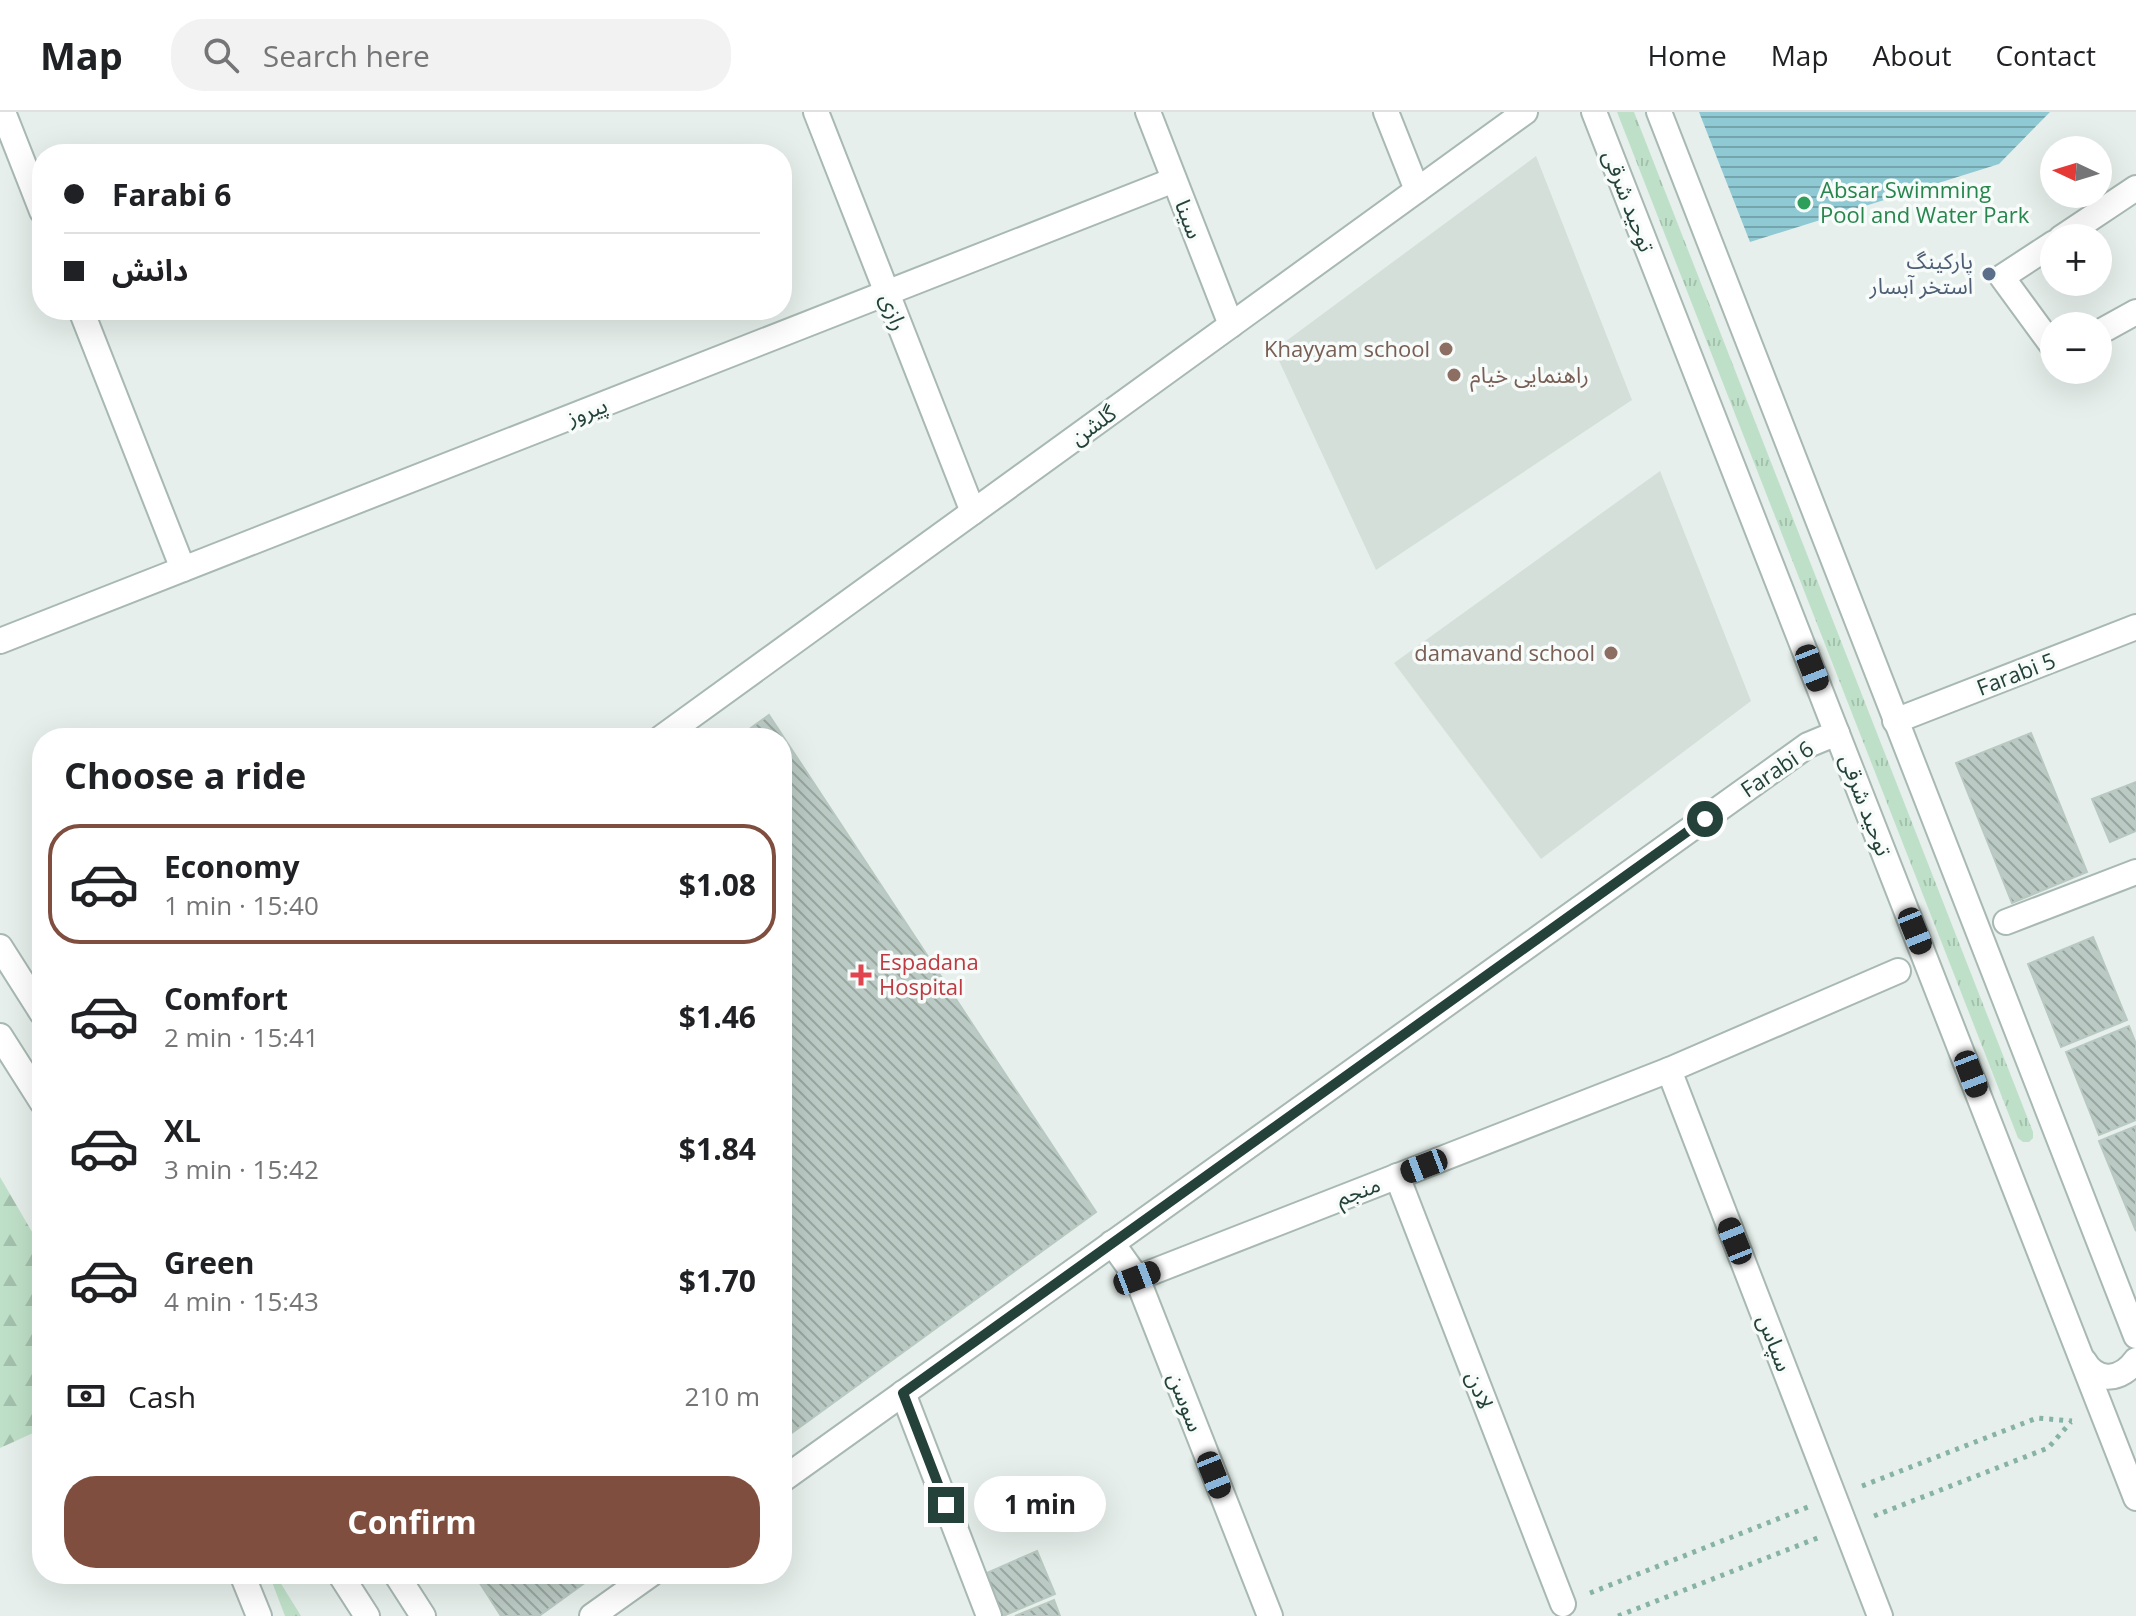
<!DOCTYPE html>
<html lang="en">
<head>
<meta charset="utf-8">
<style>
	body { margin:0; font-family:"Open Sans","Noto Sans Arabic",sans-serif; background:#f2f2f2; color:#202124; height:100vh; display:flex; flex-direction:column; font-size:30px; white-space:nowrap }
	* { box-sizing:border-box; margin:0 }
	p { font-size:26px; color:#757577 }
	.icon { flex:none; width:44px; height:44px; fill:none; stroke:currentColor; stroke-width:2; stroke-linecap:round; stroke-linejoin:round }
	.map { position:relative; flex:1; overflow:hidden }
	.panel { position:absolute; left:32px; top:616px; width:760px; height:856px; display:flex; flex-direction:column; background:#fff; border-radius:32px; box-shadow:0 8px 32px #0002 }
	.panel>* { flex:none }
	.top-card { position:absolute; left:32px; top:32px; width:760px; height:176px; border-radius:32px; box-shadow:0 8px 32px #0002; display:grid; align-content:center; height:176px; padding:0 32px; background:#fff }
	.needle { width:52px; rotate:274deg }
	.tools { position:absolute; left:2040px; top:24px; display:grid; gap:16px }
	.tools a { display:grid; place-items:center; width:72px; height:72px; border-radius:50%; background:#fff; box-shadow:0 8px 32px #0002; font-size:40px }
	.end { position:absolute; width:36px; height:36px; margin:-18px; border:10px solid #24423a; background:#fff; box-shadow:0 0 0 4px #fff }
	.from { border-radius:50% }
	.bubble { position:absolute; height:56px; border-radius:28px; background:#fff; box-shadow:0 8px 32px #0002; font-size:26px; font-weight:700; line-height:56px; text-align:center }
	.car { position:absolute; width:24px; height:48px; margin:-24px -12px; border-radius:10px; box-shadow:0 0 6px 2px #0007; background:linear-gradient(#222 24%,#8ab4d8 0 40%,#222 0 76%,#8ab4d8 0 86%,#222 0) }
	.top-card b { display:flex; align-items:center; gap:28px; height:76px; font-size:30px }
	.top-card b+b { border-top:2px solid #e0e0e0 }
	.top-card i { width:20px; height:20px; background:#202124 }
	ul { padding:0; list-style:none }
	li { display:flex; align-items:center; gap:24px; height:120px; margin:0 16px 12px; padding:0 16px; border:4px solid transparent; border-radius:32px }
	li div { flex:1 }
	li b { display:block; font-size:30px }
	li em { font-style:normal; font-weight:700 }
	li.on { border-color:#7f4e3f }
	li>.icon { width:72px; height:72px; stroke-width:1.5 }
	h2 { padding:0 32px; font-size:36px; line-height:96px }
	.pay { display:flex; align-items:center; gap:20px; height:88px; padding:0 32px; font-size:30px }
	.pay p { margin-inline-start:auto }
	.button { display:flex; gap:16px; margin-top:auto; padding:16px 32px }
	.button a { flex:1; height:92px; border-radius:32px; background:#7f4e3f; color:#fff; font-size:32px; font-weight:700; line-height:92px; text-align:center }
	header { display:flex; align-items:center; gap:48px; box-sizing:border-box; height:112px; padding:0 40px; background:#fff; border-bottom:2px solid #e0e0e0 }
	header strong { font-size:38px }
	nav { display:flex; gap:44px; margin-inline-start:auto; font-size:28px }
	.search { width:560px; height:72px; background:#f2f2f2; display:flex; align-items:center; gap:20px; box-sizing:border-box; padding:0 28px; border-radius:32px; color:#757577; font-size:30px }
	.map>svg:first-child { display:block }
	.built { fill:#d4dfda }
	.grass { fill:url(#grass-tufts) }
	.forest { fill:url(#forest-firs) }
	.water { fill:url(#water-rules) }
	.building { fill:url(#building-back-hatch); stroke:#b8c9c2; stroke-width:2 }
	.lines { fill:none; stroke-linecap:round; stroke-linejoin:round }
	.minor-casing { stroke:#a8b8b2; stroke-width:28 }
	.path { stroke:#86b3a5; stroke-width:5; stroke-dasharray:4 6; stroke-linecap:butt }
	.minor { stroke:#fff; stroke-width:24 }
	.route { stroke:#24423a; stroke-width:10 }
	.leisure-dot { fill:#2e9e5b; stroke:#f7fbf9; stroke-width:3 }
	.service-dot { fill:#5c6f8a; stroke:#f7fbf9; stroke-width:3 }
	.education-dot { fill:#8d6e63; stroke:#f7fbf9; stroke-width:3 }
	.health-dot { fill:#e0444e; stroke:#f7fbf9; stroke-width:3 }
	.labels { text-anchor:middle; stroke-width:7; stroke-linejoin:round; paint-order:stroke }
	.leisure-label { font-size:22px; fill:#27864d; stroke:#f7fbf9; text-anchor:start }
	.street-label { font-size:22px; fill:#24423a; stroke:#f7fbf9 }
	.service-label { font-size:22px; fill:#4e5e75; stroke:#f7fbf9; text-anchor:end }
	.education-label { font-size:22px; fill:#785e54; stroke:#f7fbf9; text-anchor:end }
	.health-label { font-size:22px; fill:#be3a42; stroke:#f7fbf9; text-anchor:start }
</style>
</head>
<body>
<header>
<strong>Map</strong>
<div class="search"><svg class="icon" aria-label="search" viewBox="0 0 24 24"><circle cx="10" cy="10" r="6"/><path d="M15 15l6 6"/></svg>Search here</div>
<nav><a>Home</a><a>Map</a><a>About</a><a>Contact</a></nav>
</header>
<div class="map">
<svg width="2136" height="1504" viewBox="0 0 2136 1504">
	<defs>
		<pattern id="grass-tufts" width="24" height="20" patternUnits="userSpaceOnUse" patternTransform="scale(2)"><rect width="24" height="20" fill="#bfe0c8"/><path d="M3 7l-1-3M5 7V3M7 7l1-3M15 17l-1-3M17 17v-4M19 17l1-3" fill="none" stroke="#a4c1ad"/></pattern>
		<pattern id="forest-firs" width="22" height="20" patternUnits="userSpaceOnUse" patternTransform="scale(2)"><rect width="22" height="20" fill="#bfe0c8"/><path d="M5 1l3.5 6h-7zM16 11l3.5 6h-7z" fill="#a4c1ad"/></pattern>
		<pattern id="water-rules" width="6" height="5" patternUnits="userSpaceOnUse" patternTransform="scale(2)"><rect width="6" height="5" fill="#8ec9d4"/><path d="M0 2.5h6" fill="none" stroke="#74a5ad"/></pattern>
		<pattern id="building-back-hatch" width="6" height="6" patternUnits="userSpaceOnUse" patternTransform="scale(2)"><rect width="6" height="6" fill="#bbcac4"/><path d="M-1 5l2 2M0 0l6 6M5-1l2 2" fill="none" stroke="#98a6a0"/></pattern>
	</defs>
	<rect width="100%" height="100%" fill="#e6efeb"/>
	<g class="built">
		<polygon points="1536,44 1632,288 1376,458 1274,238"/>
		<polygon points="1660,359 1751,589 1541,747 1394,551"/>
	</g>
	<polygon class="grass" points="1617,0 1634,0 2033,1020 2033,1026 2029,1030 2023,1030 2018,1026"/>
	<g class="forest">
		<polygon points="0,1065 42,1137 42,1317 0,1336"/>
		<polygon points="269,1462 275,1462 301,1504 285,1504"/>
	</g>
	<polygon class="water" points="1699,0 2050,0 1999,52 1750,130"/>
	<g class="building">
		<polygon points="769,603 1096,1100 782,1328 782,626 737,626"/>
		<polygon points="2031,621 2087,760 2012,791 1956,651"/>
		<polygon points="2136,670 2136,719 2110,730 2092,687"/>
		<polygon points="2093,825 2127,908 2061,935 2028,852"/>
		<polygon points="2129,914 2136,932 2136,1008 2099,1023 2066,940"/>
		<polygon points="2136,1014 2136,1119 2099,1029"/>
		<polygon points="1037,1439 1055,1482 1003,1504 996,1504 980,1464"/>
		<polygon points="474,1462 597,1462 539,1504 501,1504"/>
		<polygon points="1054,1488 1060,1504 1015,1504"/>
	</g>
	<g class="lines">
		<defs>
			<g id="minor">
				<polyline points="3,0 42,99"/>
				<polyline points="816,0 973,400"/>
				<polyline points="1148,0 1231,213"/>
				<polyline points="1386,0 1417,78"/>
				<polyline points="1594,0 2136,1386"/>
				<polyline points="1659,0 2136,1224"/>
				<polyline points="2061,126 2136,76"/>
				<polyline points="2054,131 2002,165 2054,236"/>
				<polyline points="81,198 183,457"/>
				<polyline points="2098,221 2136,200"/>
				<polyline points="0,529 1174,68"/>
				<polyline points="1895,609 2136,515"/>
				<polyline points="661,626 1525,0"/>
				<polyline points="2006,810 2136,760"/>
				<polyline points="0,835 42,901"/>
				<polyline points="0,924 42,990"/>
				<polyline points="1669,958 1880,1504"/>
				<polyline points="1397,1064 1563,1492"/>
				<polyline points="1112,1131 1137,1166 1270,1504"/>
				<polyline points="1137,1166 1669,958 1898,859"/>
				<path d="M 2084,1249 C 2097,1272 2122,1268 2136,1248"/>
				<polyline points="903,1281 989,1504"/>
				<polyline points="782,1368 1808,633 1837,621"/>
				<polyline points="242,1462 259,1504"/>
				<polyline points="340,1462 367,1504"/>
				<polyline points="396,1462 423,1504"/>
				<polyline points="592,1504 651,1462"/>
			</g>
		</defs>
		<use href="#minor" class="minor-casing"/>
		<g class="path">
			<polyline points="1862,1374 2037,1306 2072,1309"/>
			<polyline points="1874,1404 2048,1336 2071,1310"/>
			<polyline points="1590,1481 1808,1395"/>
			<polyline points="1618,1504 1820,1425"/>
		</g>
		<use href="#minor" class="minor"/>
	</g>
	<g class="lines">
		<polyline class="route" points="946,1393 903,1281 1705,707"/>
	</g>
	<circle class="leisure-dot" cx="1804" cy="91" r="8"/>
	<circle class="service-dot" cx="1989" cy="162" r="8"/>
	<g class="education-dot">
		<circle cx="1446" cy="237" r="8"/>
		<circle cx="1454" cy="263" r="8"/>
		<circle cx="1611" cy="541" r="8"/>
	</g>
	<path class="health-dot" d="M857 851h8v8h8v8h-8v8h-8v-8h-8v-8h8z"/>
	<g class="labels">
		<g class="leisure-label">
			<text x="1820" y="86">Absar Swimming<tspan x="1820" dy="25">Pool and Water Park</tspan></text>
		</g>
		<g class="street-label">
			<text transform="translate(1629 89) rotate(69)" y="8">توحید شرقی</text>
			<text transform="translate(1189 107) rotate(69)" y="8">سینا</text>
			<text transform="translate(894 200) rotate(69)" y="8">رازی</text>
			<text transform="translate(587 299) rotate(-21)" y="8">پیروز</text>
			<text transform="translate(1093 313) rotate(-36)" y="8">گلشن</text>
			<text transform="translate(2016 562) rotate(-21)" y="8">Farabi 5</text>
			<text transform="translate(1777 657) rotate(-34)" y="8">Farabi 6</text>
			<text transform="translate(1866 693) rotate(69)" y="8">توحید شرقی</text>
			<text transform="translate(1358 1079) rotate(-21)" y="8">منجم</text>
			<text transform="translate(1775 1231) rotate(69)" y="8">سپاس</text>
			<text transform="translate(1480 1278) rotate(69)" y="8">لادن</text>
			<text transform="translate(1186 1290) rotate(69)" y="8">سوسن</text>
		</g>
		<g class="service-label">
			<text x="1973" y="157">پارکینگ<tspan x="1973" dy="25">استخر آبسار</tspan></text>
		</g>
		<g class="education-label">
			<text x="1430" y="245">Khayyam school</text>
			<text x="1470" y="271" text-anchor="start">راهنمایی خیام</text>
			<text x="1595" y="549">damavand school</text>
		</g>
		<g class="health-label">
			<text x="879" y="858">Espadana<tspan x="879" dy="25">Hospital</tspan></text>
		</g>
	</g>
</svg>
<div class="tools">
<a><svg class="needle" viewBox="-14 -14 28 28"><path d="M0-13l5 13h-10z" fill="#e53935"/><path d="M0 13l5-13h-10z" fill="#757577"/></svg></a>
<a>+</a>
<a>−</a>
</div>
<i class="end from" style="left:1705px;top:707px"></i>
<i class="end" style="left:946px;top:1393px"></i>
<div class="bubble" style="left:974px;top:1364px;width:132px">1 min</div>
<i class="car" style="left:1812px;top:556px;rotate:159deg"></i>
<i class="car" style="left:1915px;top:819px;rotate:158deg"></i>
<i class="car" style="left:1971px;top:962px;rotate:159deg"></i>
<i class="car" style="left:1424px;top:1054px;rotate:249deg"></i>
<i class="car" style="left:1735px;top:1129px;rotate:338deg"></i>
<i class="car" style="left:1137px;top:1166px;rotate:69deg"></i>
<i class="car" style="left:1214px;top:1363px;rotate:158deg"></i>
<div class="top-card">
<b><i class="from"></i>Farabi 6</b>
<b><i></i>دانش</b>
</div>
<section class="panel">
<h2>Choose a ride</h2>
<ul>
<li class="on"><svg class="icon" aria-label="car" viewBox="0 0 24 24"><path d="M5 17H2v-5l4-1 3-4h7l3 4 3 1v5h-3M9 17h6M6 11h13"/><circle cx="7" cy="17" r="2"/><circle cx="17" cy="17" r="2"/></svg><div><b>Economy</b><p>1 min · 15:40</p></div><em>$1.08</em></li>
<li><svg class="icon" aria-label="car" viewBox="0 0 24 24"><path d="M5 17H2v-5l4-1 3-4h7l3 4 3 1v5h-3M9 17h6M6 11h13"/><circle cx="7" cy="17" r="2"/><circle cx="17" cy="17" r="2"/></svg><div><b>Comfort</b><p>2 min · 15:41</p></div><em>$1.46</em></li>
<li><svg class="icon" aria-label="car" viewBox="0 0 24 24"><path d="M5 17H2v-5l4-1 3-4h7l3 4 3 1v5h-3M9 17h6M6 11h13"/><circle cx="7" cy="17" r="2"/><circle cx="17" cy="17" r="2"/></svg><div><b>XL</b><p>3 min · 15:42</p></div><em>$1.84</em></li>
<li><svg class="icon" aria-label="car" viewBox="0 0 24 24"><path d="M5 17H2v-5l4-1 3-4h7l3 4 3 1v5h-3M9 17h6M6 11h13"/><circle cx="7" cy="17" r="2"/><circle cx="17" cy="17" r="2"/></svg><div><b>Green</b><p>4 min · 15:43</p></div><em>$1.70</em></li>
</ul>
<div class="pay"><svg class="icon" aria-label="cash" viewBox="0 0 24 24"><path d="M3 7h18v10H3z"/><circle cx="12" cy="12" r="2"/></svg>Cash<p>210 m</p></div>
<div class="button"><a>Confirm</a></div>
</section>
</div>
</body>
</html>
